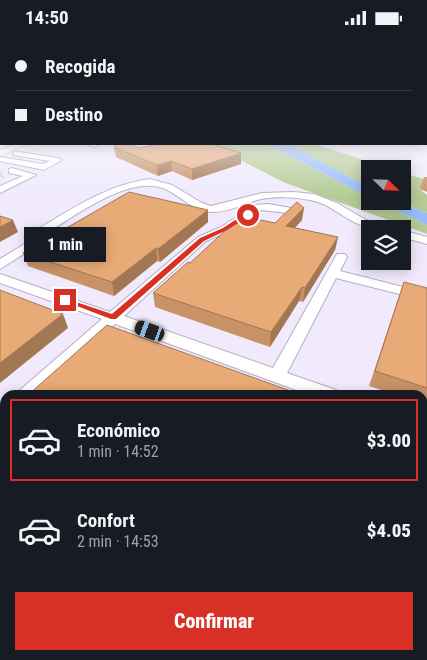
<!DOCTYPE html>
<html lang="es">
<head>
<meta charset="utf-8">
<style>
	body { margin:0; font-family:"Roboto Condensed",sans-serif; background:#242831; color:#f1f3f6; height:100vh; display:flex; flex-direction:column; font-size:19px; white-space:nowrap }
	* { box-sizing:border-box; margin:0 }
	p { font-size:16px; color:#9ea1a6 }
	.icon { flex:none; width:28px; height:28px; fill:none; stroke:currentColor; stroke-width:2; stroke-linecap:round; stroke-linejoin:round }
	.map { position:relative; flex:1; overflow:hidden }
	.details { position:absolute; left:0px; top:355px; width:428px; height:270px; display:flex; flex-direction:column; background:#171b24; border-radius:15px 15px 0 0; box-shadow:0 2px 12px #0003 }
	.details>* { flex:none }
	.banner { position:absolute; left:0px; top:0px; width:428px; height:110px; box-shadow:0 2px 12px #0003; display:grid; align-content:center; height:110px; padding:0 15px; background:#171b24 }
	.needle { width:32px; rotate:113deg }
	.buttons { position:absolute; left:361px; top:125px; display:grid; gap:10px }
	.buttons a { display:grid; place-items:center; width:50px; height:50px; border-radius:0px; background:#171b24; box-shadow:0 2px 12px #0003; font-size:25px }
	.end { position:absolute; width:22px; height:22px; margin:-11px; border:6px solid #d93025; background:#fff; box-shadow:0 0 0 2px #fff }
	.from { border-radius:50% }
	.bubble { position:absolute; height:35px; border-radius:0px; background:#171b24; box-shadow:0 2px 12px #0003; font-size:16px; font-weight:800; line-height:35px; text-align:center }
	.car { position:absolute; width:15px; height:30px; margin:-15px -8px; border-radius:6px; box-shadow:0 0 4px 1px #0007; background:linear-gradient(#222 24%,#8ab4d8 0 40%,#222 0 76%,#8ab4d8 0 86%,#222 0) }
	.banner b { display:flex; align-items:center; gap:18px; height:48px; font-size:19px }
	.banner b+b { border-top:1px solid #363941 }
	.banner i { width:12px; height:12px; background:#f1f3f6 }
	ul { padding:9px 0 0; list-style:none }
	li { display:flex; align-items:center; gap:15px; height:82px; margin:0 10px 8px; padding:0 5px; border:2px solid transparent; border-radius:0px }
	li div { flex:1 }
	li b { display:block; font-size:19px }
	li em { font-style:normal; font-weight:800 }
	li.selected { border-color:#d93025 }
	li>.icon { width:45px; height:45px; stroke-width:1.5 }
	.cta { display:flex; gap:10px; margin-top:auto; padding:10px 15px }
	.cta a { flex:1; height:58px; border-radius:0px; background:#d93025; color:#fff; font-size:20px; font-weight:800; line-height:58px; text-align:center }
	.status { display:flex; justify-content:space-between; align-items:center; height:35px; padding:0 25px; background:#171b24; direction:ltr }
	.status svg { height:14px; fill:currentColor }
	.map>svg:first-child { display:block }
	.built { fill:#f0eafc; fill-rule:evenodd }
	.green { fill:#b4cb96 }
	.water { fill:#97bbfb }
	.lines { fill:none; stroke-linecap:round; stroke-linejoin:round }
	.minor-tunnel { stroke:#d4d1da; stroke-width:9; stroke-dasharray:9 4.5; stroke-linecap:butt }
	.minor-casing { stroke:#b6afc4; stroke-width:2 }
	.major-casing { stroke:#b6afc4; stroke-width:1 }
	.minor { fill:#fff; fill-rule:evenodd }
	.major { fill:#fff; fill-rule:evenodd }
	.wall { fill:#c89266 }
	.shaded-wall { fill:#a27753 }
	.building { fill:#e8aa77; stroke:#a27753 }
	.route { fill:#d93025 }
</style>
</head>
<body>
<div class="status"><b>14:50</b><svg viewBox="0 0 49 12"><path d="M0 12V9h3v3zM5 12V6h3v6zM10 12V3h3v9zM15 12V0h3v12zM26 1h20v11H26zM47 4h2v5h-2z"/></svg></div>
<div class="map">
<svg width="427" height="625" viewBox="0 0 427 625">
	<rect width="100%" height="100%" fill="#f6f4fd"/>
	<g class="built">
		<polygon points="426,77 427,145 403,138 402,134 391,134 315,109 426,109"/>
		<path d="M 44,109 L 209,109 L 283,147 L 427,199 L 427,625 L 0,625 L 0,126 ZM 370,194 L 402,194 L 402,226 L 370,226 ZM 5,360 L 422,360 L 422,620 L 5,620 Z"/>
	</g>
	<g class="green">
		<polygon points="209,109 263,109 277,114 370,163 370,166 377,166 427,190 427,199 283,147"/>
		<polygon points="288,109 315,109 391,134 370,134 370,153"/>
		<polygon points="403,138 427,145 427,151 420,154 427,160 427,178 395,166 402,166"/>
	</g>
	<g class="water">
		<polygon points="263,109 288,109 292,111 370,153 370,163 277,114"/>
		<polygon points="377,166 394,166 427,178 427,190"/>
	</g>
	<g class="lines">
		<polyline class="minor-tunnel" points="0,140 2,139"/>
		<defs>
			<g id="minor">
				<rect x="426" y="74" width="1" height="4"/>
				<polygon points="87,109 97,109 98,110 94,112"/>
				<polygon points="13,116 58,123 62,125 44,135 0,126 0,122 43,129 50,126 13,120"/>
				<polygon points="12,133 36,140 0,158 0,151 23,141 9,138 9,134"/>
				<path d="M 150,144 L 172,150 L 202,168 L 211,171 L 262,158 L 293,157 L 314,159 L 337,168 L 366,185 L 390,192 L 391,194 C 380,194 369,194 358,189 C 342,182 328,168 310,165 C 296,162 276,161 261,164 C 245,168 229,177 213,177 C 194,177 181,161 165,154 C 130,139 77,180 48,197 L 46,205 L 0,234 L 0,224 L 36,202 L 38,194 C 73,173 109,149 150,144 Z"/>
				<polygon points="268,169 291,173 292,175 287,178 261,175 229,196 206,206 124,281 273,333 337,219 345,219 347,222 340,236 427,258 427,266 336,243 287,338 336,355 339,360 310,360 115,289 38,360 17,360 20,355 102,284 0,248 0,239 110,277 198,202 221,192 255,170"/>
				<polygon points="402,195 427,202 427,209 402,202"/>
				<polygon points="5,371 5,389 0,391 0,373"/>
				<polygon points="422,384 427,386 427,402 422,401"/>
				<polygon points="422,480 427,482 427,516 422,514"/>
				<polygon points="0,486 5,488 5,513 0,511"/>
				<polygon points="5,561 5,593 0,595 0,563"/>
				<polygon points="174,620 210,620 212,625 176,625"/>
			</g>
			<polygon id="major" points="15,109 28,109 0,121 0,115"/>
		</defs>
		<use href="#minor" class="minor-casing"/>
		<use href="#major" class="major-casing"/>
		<use href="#minor" class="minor"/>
		<use href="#major" class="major"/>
	</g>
	<g class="wall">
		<polygon points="114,112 140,113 241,118 241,129 192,145 172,136 158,141 116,122"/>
		<polygon points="424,142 427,142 427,157 420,154"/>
		<polygon points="302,185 295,193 338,202 335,215 303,267 299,266 270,312 155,272 153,258 190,228"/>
		<polygon points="208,187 160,227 157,226 114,261 28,231 23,218"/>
		<polygon points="427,253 427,370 422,369 422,360 397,360 369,351 399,261"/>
		<polygon points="5,381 5,452 0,449 0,385"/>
	</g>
	<g class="shaded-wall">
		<polygon points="241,118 241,129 192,145 192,134"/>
		<polygon points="171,126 172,136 158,141 157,130"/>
		<polygon points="304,173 302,185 285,203 286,191"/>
		<polygon points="208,175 208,187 160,227 158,214"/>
		<polygon points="13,185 18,197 0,207 0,192"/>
		<polygon points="338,202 335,215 303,267 305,253"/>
		<polygon points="156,213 157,226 114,261 112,247"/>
		<polygon points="302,252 299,266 270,312 271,297"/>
		<polygon points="63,279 68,293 0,348 0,328"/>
	</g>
	<g class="building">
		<rect x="0" y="79" width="1" height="13"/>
		<polygon points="116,109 129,109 140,113 156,109 212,109 241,118 192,134 171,126 157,130 114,112"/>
		<polygon points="129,157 208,175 158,214 156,213 112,247 23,218"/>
		<polygon points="297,167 304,173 286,191 338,202 305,253 302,252 271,297 153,258 188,227 190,228 241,181 275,188"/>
		<polygon points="0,181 13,185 0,192"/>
		<polygon points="404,247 427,253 427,353 375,336"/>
		<polygon points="0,255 63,279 0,328"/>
		<polygon points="107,290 302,360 28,360"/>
		<polygon points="5,381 5,443 0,440 0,385"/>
		<polygon points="33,620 79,620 86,625 30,625"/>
	</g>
	<linearGradient id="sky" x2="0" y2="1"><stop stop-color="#87b7f0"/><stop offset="0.46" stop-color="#fbfafe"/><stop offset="1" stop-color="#fbfafe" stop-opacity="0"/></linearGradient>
	<rect width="427" height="162" fill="url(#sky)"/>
	<polygon class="route" points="246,178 251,180 227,195 204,206 116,284 111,284 61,265 67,264 112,279 200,203 223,193"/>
</svg>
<div class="buttons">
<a><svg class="needle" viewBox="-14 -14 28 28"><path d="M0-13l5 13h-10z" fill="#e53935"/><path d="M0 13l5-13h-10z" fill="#9ea1a6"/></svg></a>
<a><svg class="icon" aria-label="layers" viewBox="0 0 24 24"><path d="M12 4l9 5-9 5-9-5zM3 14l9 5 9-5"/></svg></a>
</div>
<i class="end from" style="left:248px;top:180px"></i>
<i class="end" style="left:65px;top:265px"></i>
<div class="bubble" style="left:24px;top:192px;width:82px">1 min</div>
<i class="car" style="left:150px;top:296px;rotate:290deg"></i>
<div class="banner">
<b><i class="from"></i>Recogida</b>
<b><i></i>Destino</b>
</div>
<section class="details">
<ul>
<li class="selected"><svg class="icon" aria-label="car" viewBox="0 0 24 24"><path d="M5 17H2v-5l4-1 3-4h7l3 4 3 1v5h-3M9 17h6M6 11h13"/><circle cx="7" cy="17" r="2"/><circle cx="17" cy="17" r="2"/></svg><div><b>Económico</b><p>1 min · 14:52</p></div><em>$3.00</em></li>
<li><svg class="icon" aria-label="car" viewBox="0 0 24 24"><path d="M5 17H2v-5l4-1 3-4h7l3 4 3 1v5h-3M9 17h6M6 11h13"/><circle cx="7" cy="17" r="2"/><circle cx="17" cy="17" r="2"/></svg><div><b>Confort</b><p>2 min · 14:53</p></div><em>$4.05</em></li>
</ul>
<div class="cta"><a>Confirmar</a></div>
</section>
</div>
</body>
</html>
